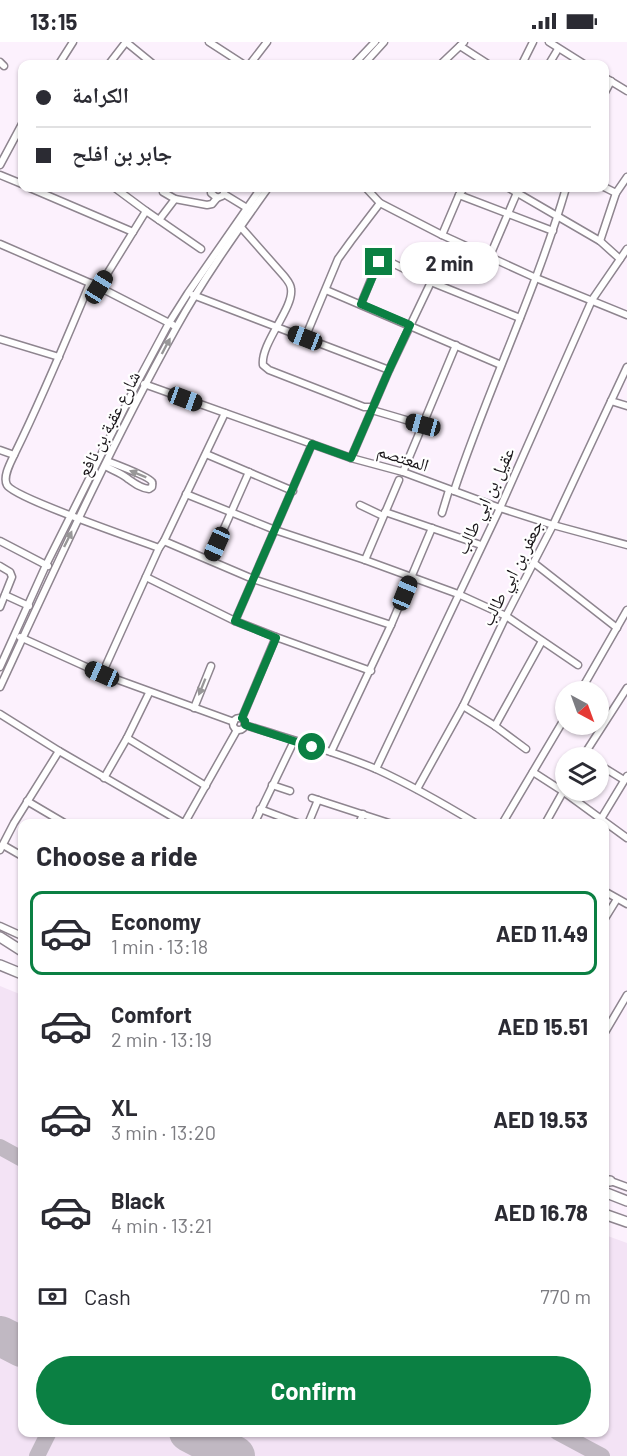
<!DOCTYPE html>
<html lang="en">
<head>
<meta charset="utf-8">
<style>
	body { margin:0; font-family:Barlow,"Noto Naskh Arabic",sans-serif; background:#f7f7f7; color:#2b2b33; height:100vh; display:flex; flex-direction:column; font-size:22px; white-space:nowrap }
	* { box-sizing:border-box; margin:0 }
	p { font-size:20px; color:#7c7c81 }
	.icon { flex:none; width:33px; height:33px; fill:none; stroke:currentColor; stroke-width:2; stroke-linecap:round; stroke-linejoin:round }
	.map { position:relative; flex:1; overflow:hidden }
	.details { position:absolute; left:18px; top:777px; width:591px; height:618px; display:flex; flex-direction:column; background:#fff; border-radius:12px; box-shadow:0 2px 4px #0004 }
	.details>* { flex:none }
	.hud { position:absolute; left:18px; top:18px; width:591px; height:132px; border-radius:12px; box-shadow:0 2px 4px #0004; display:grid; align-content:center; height:132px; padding:0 18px; background:#fff }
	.needle { width:39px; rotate:139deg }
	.fabs { position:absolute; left:555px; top:639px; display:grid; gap:12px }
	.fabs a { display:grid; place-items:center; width:54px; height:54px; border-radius:50%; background:#fff; box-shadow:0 2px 4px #0004; font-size:30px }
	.end { position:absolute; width:27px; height:27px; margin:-14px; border:8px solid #0b8043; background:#fff; box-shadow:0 0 0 3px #fff }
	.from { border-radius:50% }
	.bubble { position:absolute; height:42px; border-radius:21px; background:#fff; box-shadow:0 2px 4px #0004; font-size:20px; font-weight:700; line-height:42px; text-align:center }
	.car { position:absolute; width:18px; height:36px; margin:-18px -9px; border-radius:8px; box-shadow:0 0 4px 2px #0007; background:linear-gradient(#222 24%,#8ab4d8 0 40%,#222 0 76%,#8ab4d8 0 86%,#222 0) }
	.hud b { display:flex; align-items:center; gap:21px; height:57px; font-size:22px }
	.hud b+b { border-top:2px solid #e1e1e2 }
	.hud i { width:15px; height:15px; background:#2b2b33 }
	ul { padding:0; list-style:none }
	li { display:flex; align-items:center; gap:18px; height:84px; margin:0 12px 9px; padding:0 6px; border:3px solid transparent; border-radius:12px }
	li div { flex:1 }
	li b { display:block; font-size:22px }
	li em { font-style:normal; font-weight:700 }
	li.active { border-color:#0b8043 }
	li>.icon { width:54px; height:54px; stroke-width:1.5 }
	h2 { padding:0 18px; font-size:27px; line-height:72px }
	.pay { display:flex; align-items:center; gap:15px; height:66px; padding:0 18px; font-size:22px }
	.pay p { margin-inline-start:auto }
	.button { display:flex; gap:12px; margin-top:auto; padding:12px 18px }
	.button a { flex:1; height:69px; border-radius:36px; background:#0b8043; color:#fff; font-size:24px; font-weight:700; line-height:69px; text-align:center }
	.status { display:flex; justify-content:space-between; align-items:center; height:42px; padding:0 30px; background:#fff; direction:ltr }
	.status svg { height:16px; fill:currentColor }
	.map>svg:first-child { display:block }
	.built { fill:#f3e3f5 }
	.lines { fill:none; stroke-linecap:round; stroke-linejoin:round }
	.taxiway { stroke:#c0b8c2; stroke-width:16 }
	.runway { stroke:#c0b8c2; stroke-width:40 }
	.minor-casing { stroke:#8e858f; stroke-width:9 }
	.highway-casing { stroke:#8e858f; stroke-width:12 }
	.minor { stroke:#fff; stroke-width:6 }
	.highway { stroke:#fff; stroke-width:9 }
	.oneway { fill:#989798 }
	.route { stroke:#0b8043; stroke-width:8 }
	.labels { text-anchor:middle; stroke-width:4.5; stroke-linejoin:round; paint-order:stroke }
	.street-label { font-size:18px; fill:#1b171b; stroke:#fff }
</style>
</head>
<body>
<div class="status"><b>13:15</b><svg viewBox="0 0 49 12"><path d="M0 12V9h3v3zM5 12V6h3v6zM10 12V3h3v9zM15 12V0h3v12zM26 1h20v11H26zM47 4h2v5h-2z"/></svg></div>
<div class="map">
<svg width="627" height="1414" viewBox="0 0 627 1414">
	<rect width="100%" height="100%" fill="#fcf1fd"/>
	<polygon class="built" points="0,944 22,953 22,1390 604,1390 605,1193 627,1201 627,1414 0,1414"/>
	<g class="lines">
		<g class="taxiway">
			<polyline points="0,1105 22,1117"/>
			<polyline points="557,1390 602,1414"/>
			<polyline points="37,1414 49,1390"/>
		</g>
		<g class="runway">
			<polyline points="0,1294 22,1305"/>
			<polyline points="189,1390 235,1414"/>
		</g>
		<defs>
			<g id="minor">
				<polyline points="209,0 243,22"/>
				<polyline points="549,0 584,22"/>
				<polyline points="460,4 488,22"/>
				<polyline points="0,20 4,24"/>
				<polyline points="59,22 73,0"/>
				<polyline points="109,22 126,0 153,22"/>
				<polyline points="250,22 267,0"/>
				<polyline points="354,22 375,0"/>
				<polyline points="364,22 384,0"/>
				<polyline points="441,22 464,0"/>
				<polyline points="522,22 533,0"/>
				<polyline points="549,22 558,7"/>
				<polyline points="604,35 627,49"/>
				<polyline points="604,52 611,39"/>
				<polyline points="0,123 22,82"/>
				<polyline points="0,133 22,142"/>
				<polyline points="604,145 616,151"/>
				<polyline points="30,146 133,190"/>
				<polyline points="115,146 146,169 201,207"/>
				<polyline points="211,146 211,151 217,156 222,154 224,152 224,146"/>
				<polyline points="366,146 380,161 442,193 536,236 627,273"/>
				<polyline points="509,146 600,199 620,217"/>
				<polyline points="163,150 175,157 207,163 212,162 217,156"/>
				<polyline points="224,152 247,166"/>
				<polyline points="459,153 553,189"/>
				<polyline points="159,178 175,157"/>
				<path d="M 239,183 L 284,234 C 287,238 291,242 291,247 C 294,266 260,302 263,323 L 269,328 L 364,365 L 373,365"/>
				<polyline points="442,193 459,153 464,146"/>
				<polyline points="600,199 616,151 627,135"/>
				<polyline points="0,202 99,245 173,283"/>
				<polyline points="489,216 519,146"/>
				<path d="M 90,241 C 66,298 43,354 16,409 C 12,418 2,434 7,443 C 14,456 138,498 159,506"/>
				<polyline points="99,245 146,169"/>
				<polyline points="326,248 501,323"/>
				<polyline points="193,253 389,328"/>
				<polyline points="361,262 377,223 381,218 384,217 431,240 520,276"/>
				<polyline points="305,296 338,217 351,199 380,161"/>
				<polyline points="0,297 59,315"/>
				<polyline points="144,342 351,416 403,430 500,466 553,483 627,503"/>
				<polyline points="611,359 627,364"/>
				<polyline points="372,368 423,383"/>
				<polyline points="0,408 14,413"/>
				<polyline points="206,412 293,449"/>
				<polyline points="351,416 389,328 431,240"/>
				<path d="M 105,424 C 112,428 121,431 127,436 C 134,441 140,446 149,447 L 152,445 C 152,443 153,441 152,440 C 150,435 115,422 107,419"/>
				<polyline points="403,430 456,303"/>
				<path d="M 454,449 C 488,347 536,249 566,146"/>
				<polyline points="186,452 275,488 365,518 458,552 506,574 578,623"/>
				<polyline points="360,463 383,474"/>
				<polyline points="385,470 481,503"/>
				<polyline points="442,471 449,448"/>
				<polyline points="0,499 48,524"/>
				<polyline points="164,499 253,537 391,583"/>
				<polyline points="210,518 249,430"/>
				<polyline points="365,518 399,438"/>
				<polyline points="534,521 617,586"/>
				<polyline points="0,524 10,530 12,535 0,565"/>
				<polyline points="146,535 235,579 276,595 371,629"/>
				<polyline points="5,553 29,564"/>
				<polyline points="235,579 312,402"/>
				<polyline points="20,595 102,632 234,680"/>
				<polyline points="0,625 46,523 138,339 169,281 188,251 261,146"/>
				<polyline points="102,632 159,506 164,499 225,371"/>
				<path d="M 0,645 C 56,524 111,403 176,286 C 203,237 236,191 268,146"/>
				<polyline points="580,650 627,568"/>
				<polyline points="463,664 495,684 526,707"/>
				<polyline points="194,666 211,624"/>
				<polyline points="0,672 59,709 185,782"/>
				<polyline points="242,676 276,595"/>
				<circle cx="239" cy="682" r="6"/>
				<path d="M 245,683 C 289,697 334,709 376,727 C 411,743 444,762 477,782"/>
				<polyline points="495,684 542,599"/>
				<polyline points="127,696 206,744"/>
				<polyline points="331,710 391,583 432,486"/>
				<polyline points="582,716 627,646"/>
				<polyline points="598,722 624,738"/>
				<polyline points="376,727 500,466 592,258 627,207"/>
				<polyline points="533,730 564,750 627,796"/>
				<polyline points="104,736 127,696 149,651"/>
				<polyline points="272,743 290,749"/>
				<polyline points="417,747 463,664 506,574 553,483 627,325"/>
				<polyline points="312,756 392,782"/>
				<polyline points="27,759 66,782"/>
				<polyline points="260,767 300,782"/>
				<polyline points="601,777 627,734"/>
				<polyline points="184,782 237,688"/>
				<polyline points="254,782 294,699"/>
				<polyline points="308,782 318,758"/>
				<polyline points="359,782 363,772"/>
				<polyline points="502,782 566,674"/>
				<polyline points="545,782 564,748"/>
				<polyline points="3,803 22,814"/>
				<polyline points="0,808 14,781 59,709"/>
				<polyline points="604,849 627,862"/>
				<polyline points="604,878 617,857"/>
				<polyline points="0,884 22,894"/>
				<polyline points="604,992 627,953"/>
				<polyline points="608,1138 627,1145"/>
			</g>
			<g id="highway">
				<polyline points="0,895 22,909"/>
				<polyline points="0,923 22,932"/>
				<polyline points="604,1139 610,1139"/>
				<polyline points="604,1150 627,1159"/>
				<polyline points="604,1172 627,1180"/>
			</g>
		</defs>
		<use href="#minor" class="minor-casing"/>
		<use href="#highway" class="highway-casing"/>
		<use href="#minor" class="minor"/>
		<use href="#highway" class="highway"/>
	</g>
	<defs><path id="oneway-solid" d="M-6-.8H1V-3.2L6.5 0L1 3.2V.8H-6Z" transform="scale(1.5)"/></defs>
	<g class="oneway">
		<use href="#oneway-solid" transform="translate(166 304) rotate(-62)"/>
		<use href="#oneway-solid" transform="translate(138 432) rotate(-158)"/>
		<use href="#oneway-solid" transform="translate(68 497) rotate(-64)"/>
		<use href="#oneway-solid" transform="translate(202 645) rotate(112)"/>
	</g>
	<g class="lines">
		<polyline class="route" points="312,705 245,683 245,679 242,676 276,596 235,579 312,402 351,416 389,328 410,283 361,262 379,220"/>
	</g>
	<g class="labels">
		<g class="street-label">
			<text transform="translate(109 382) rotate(-63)" y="6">شارع عقبة بن نافع</text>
			<text transform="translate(403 416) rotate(18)" y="6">المعتصم</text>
			<text transform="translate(485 459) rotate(-65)" y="6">عقيل بن ابي طالب</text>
			<text transform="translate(512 531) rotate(-63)" y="6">جعفر بن ابي طالب</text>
		</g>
	</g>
</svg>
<div class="fabs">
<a><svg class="needle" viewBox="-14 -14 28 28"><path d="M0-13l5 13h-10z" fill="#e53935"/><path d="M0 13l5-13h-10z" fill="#7c7c81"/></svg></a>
<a><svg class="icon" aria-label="layers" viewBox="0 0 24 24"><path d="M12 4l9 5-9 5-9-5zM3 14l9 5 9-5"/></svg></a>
</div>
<i class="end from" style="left:312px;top:705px"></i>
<i class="end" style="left:379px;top:220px"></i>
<div class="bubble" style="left:400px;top:200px;width:99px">2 min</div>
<i class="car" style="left:99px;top:245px;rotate:32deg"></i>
<i class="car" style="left:305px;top:296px;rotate:291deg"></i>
<i class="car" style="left:185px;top:357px;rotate:110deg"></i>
<i class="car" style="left:423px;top:383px;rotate:285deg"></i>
<i class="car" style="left:217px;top:502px;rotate:204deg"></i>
<i class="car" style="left:405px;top:551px;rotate:22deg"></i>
<i class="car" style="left:102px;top:632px;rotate:294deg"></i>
<div class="hud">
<b><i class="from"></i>الكرامة</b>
<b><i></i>جابر بن افلح</b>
</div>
<section class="details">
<h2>Choose a ride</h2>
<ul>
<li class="active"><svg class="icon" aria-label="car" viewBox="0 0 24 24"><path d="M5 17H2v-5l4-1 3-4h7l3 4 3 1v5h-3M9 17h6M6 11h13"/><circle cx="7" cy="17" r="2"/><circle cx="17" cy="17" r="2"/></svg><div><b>Economy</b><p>1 min · 13:18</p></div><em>AED 11.49</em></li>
<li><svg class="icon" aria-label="car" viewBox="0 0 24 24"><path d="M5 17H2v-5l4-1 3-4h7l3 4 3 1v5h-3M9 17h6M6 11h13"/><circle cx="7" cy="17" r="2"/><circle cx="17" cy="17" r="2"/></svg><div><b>Comfort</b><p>2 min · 13:19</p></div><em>AED 15.51</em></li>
<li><svg class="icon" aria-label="car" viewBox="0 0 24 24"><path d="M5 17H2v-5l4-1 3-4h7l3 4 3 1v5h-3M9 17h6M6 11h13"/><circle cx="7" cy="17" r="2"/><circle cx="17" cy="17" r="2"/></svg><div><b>XL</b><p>3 min · 13:20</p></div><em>AED 19.53</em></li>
<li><svg class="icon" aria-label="car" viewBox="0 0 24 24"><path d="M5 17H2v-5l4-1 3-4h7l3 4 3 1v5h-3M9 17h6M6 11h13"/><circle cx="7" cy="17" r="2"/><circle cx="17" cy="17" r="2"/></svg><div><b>Black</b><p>4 min · 13:21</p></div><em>AED 16.78</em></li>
</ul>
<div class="pay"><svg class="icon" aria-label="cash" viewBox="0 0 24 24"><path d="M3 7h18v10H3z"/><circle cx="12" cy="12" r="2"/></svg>Cash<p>770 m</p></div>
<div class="button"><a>Confirm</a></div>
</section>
</div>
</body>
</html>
